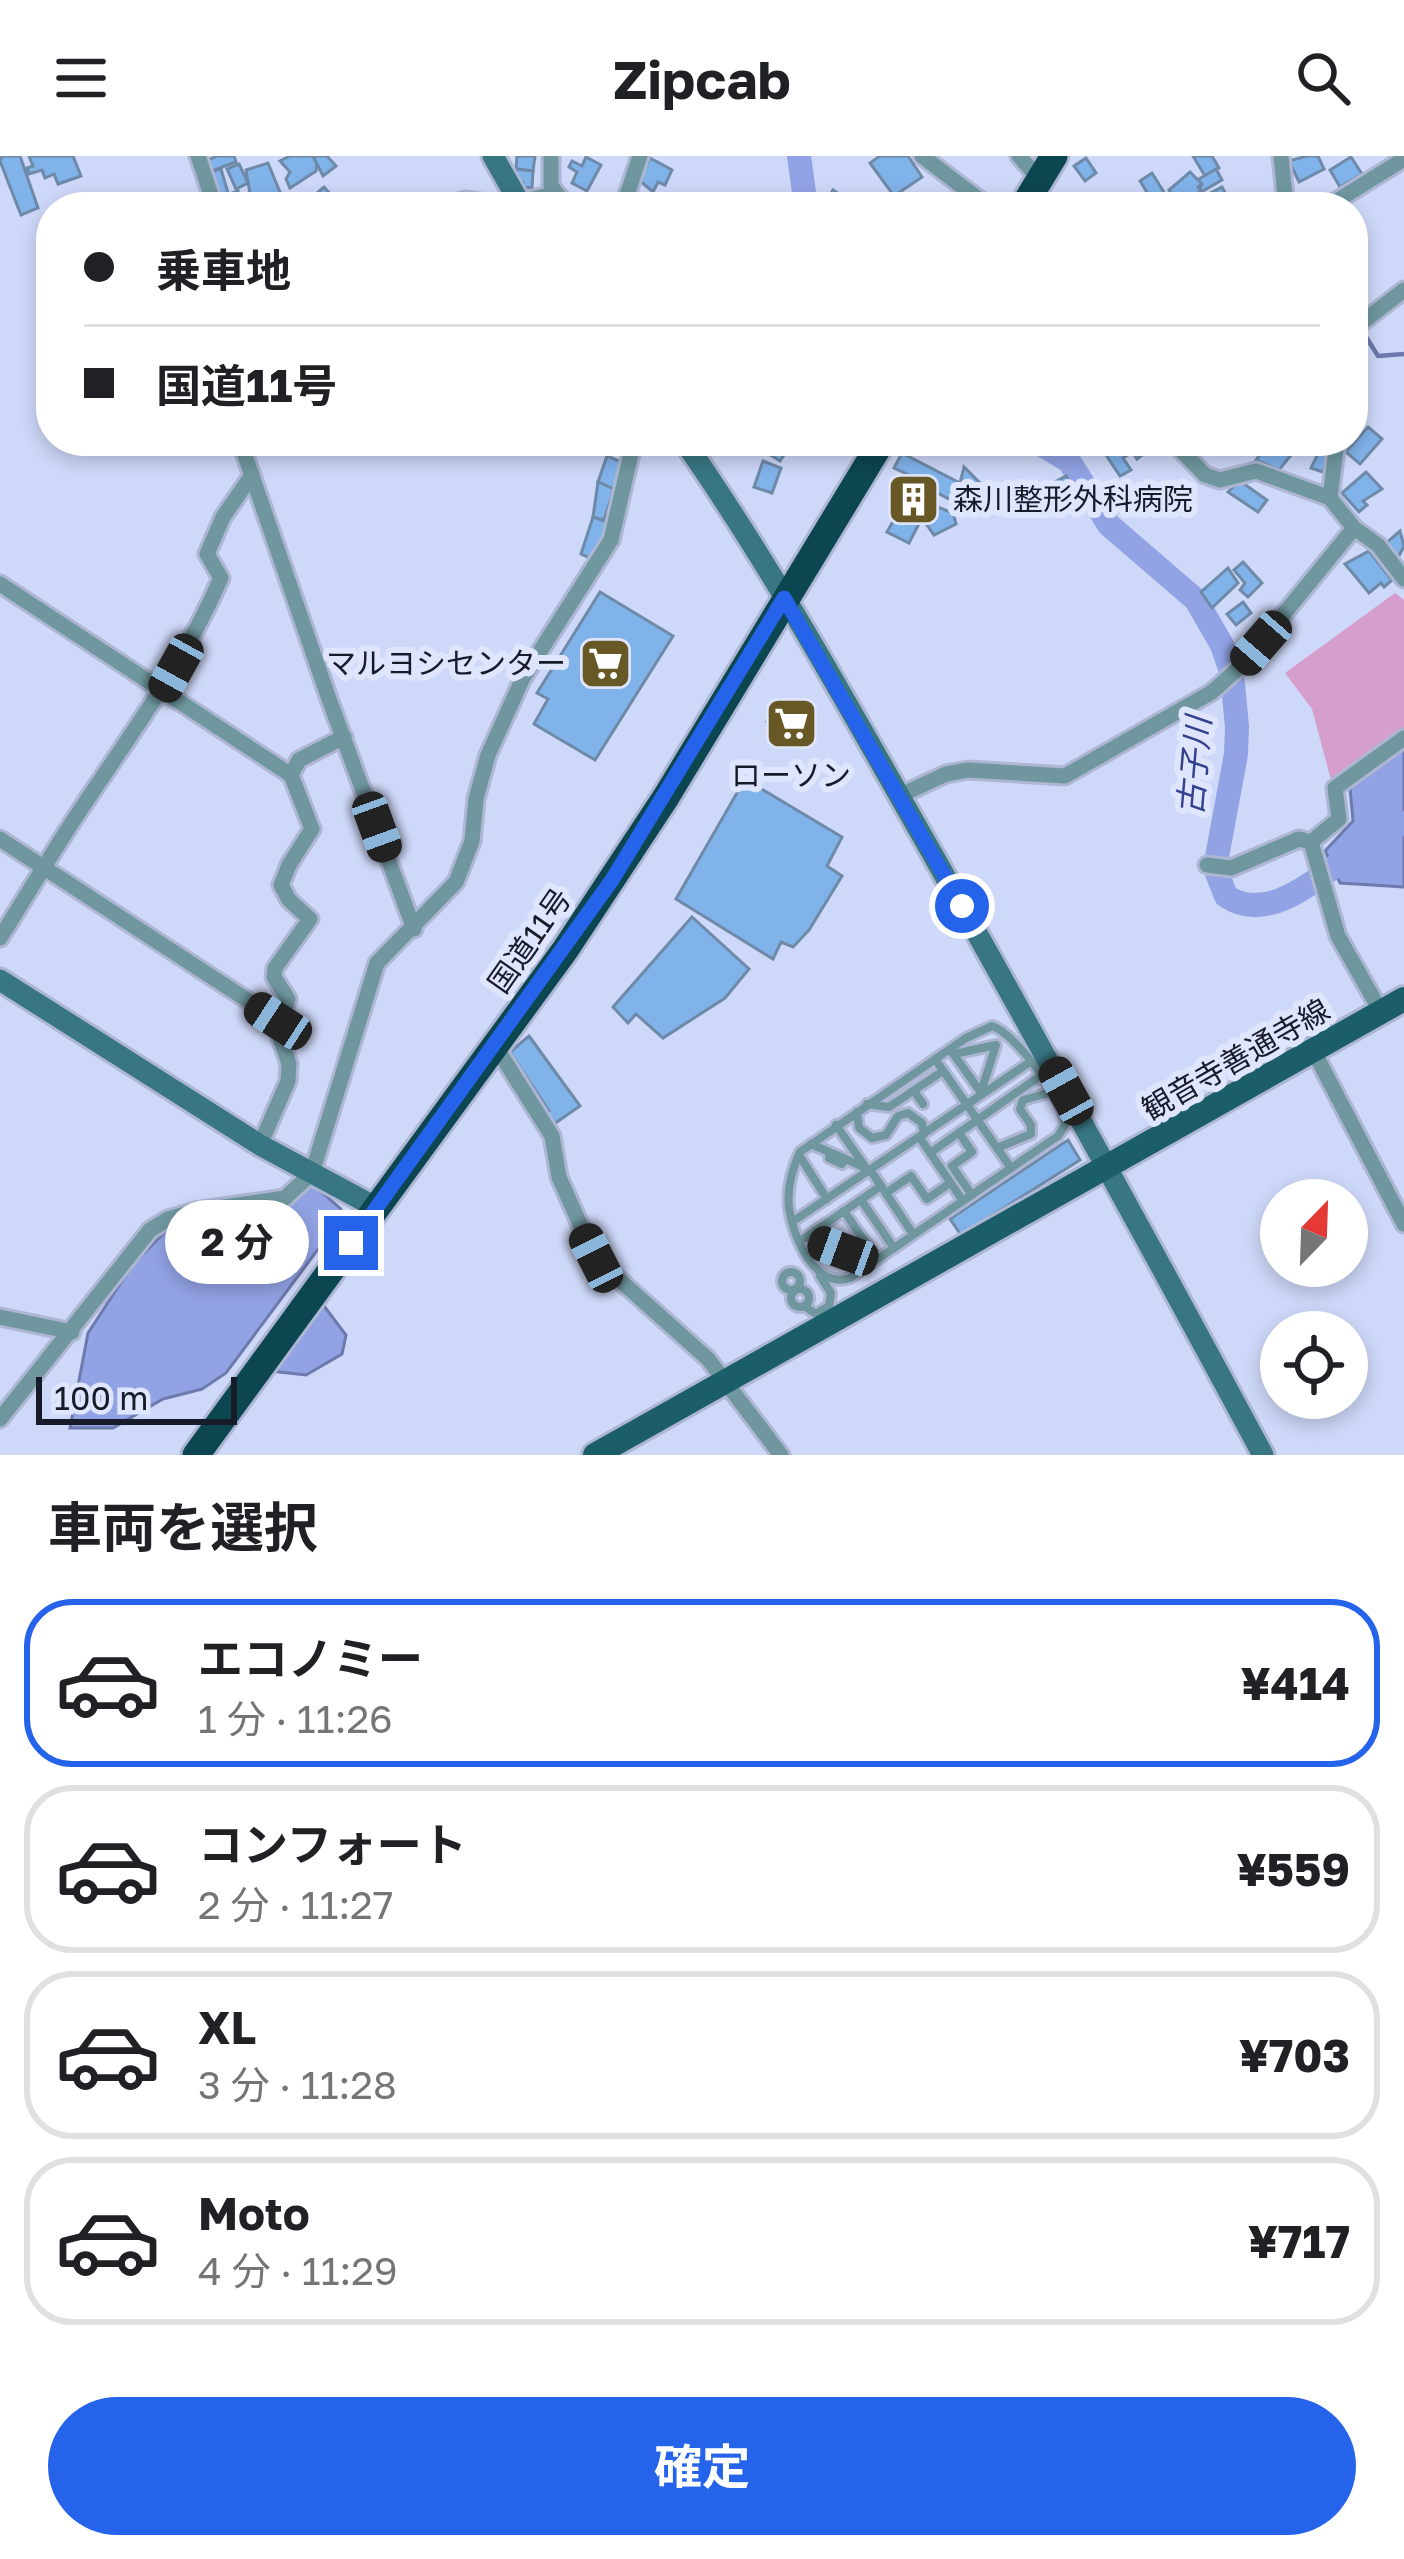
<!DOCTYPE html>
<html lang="ja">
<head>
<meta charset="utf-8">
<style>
	body { margin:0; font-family:"Golos Text","Noto Sans JP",sans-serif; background:#f2f2f2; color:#202124; height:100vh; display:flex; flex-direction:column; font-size:45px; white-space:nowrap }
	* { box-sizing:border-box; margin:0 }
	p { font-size:39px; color:#757577 }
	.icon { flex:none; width:66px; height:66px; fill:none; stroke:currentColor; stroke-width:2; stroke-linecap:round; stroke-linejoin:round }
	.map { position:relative; height:1299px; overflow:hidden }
	.side { display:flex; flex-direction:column; background:#fff; flex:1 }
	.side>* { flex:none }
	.banner { position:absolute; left:36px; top:36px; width:1332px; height:264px; border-radius:48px; box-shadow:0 6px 18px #0003; display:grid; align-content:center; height:264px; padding:0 48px; background:#fff }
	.needle { width:78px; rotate:23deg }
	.buttons { position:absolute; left:1260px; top:1023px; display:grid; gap:24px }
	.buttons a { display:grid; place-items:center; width:108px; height:108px; border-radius:50%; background:#fff; box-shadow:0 6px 18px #0003; font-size:60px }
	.scale { position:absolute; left:36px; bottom:30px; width:201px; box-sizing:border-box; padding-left:12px; border:6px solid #171b29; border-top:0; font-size:33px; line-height:42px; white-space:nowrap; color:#171b29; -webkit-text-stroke:9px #dee5fd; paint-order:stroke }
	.end { position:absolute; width:54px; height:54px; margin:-27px; border:15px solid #2563eb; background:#fff; box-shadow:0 0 0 6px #fff }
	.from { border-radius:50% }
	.bubble { position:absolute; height:84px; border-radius:42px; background:#fff; box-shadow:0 6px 18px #0003; font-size:39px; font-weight:700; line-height:84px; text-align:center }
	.car { position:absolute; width:36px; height:72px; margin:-36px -18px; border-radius:15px; box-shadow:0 0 9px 3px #0007; background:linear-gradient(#222 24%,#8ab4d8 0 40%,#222 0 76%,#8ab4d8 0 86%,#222 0) }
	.banner b { display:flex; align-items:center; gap:42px; height:114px; font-size:45px }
	.banner b+b { border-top:3px solid #e0e0e0 }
	.banner i { width:30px; height:30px; background:#202124 }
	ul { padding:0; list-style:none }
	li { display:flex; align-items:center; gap:36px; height:168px; margin:0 24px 18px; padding:0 24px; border:6px solid #e0e0e0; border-radius:48px }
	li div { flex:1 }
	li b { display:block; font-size:45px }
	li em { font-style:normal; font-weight:700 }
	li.active { border-color:#2563eb }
	li>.icon { width:108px; height:108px; stroke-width:1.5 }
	h2 { padding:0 48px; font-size:54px; line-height:144px }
	.action { display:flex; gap:24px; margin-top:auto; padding:24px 48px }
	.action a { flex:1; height:138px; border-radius:72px; background:#2563eb; color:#fff; font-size:48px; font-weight:700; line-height:138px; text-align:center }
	header { display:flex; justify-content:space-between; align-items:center; height:156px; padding:0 48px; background:#fff; font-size:54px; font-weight:700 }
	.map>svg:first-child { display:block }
	.green { fill:#d59ecc }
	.water { fill:#92a3e5; stroke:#6d7aad; stroke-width:3 }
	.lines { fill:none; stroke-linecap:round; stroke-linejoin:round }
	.stream { stroke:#6d7aad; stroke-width:4.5 }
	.river { stroke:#92a3e5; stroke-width:24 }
	.building { fill:#81b3eb; stroke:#6f8aa9; stroke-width:3 }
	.lane-casing { stroke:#adb6d3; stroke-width:14 }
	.street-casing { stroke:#adb6d3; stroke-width:21 }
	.secondary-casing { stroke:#adb6d3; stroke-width:27 }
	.primary-casing { stroke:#adb6d3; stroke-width:30 }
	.highway-casing { stroke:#adb6d3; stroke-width:33 }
	.lane { stroke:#70979f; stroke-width:8 }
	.street { stroke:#70979f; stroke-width:15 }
	.secondary { stroke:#387683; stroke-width:21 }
	.primary { stroke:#1b5d69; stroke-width:24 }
	.highway { stroke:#0c4650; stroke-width:27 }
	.route { stroke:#2563eb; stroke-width:15 }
	.labels { text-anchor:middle; stroke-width:12; stroke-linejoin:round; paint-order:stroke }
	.poi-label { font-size:30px; fill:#171b29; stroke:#dee5fd; text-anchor:start }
	.street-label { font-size:30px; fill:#171b29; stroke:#dee5fd }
	.water-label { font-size:33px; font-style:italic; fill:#34418e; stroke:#dee5fd }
</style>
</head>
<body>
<header><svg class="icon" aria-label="menu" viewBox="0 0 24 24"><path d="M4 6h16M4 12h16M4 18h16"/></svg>Zipcab<svg class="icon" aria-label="search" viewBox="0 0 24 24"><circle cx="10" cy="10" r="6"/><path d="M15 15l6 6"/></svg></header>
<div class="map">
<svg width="1404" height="1299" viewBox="0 0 1404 1299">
	<rect width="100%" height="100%" fill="#ced8f8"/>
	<polygon class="green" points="1395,437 1404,444 1404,573 1331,624 1312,553 1285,517"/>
	<g class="water">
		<polygon points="1404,584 1404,731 1340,727 1325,695 1353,665 1350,632 1372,606"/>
		<polygon points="309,1025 341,1053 339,1065 226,1217 202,1233 163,1243 113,1272 70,1272 88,1177 133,1108 168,1073 273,1049 288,1050"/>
		<polygon points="321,1146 346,1179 342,1198 306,1219 270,1215"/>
	</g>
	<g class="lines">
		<polyline class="stream" points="1353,160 1378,200 1404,198"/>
		<g class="river">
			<polyline points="799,0 806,51"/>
			<path d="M 1035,285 L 1069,305 L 1109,369 L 1196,444 L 1222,489 L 1232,518 L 1237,571 L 1236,598 L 1215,712 L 1226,740 C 1282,779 1350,683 1404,667"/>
		</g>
	</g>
	<g class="building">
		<polygon points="20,0 38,52 21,59 0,5 2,0"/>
		<polygon points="29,0 73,0 81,20 58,28 54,18 45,22 42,14 29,18 27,12 33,10"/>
		<polygon points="217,0 234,0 236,6 209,16 205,5"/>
		<polygon points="290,0 313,0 317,8 316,15 290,32 286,23 290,16 280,5"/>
		<polygon points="313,0 327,0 336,10 323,20"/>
		<polygon points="517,0 535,0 533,15 516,13"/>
		<polygon points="880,0 908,0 922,21 894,40 870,7"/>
		<polygon points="1193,0 1212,0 1219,12 1205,20"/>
		<polygon points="1307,0 1318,0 1324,13 1299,26 1289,5"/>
		<polygon points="586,1 601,9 587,35 572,27 577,16 569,11 572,5 582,10"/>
		<polygon points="1351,1 1362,18 1340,31 1330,14"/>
		<polygon points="650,2 672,14 665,29 658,26 653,36 639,24"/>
		<polygon points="1086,2 1096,17 1085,25 1074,10"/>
		<polygon points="268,7 282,41 252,50 246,14"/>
		<polygon points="239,8 248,27 236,33 227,13"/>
		<polygon points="221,13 228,37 216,40 209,16"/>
		<polygon points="516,13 533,15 532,32 523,31 523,26 517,25"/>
		<polygon points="1216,13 1222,24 1201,36 1199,23"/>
		<polygon points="1190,16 1202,28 1198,31 1201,36 1177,46 1169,34"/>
		<polygon points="1152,17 1173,51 1156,51 1140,25"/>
		<polygon points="324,31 339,48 307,51 317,37"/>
		<polygon points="1222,31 1232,50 1196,51 1193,46"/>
		<polygon points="833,34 856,49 855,51 825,49"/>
		<polygon points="238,35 239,51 221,51 218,42"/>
		<polygon points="1368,271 1382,283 1360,308 1346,296"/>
		<polygon points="777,285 792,287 780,305 769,298"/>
		<polygon points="1149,285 1153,291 1137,303 1126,286"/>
		<polygon points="1192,285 1229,285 1201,299"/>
		<polygon points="1262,285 1293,285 1290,290 1296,293 1279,314 1256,304 1267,288"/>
		<polygon points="1126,286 1132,296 1123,302 1131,314 1120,320 1106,299"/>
		<polygon points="1323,287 1332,290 1323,316 1311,312"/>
		<polygon points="902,297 960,327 964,311 985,332 983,339 972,337 965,352 936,336 930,348 953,357 956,368 934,379 922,362 909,387 887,376 901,351 893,347 900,337 910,340 918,323 894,312"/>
		<polygon points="607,300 624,307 614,333 598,326"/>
		<polygon points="763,305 781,312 772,337 754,331"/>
		<polygon points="1366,316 1382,333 1363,345 1367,349 1359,356 1342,337"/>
		<polygon points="1066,320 1070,327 1035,347 1031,339"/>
		<polygon points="1240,325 1267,344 1258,356 1228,336"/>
		<polygon points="598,326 614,333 604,364 593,361"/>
		<polygon points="593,361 610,367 592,403 581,398"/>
		<polygon points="1400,375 1404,390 1398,402 1385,388"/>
		<polygon points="1369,395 1392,424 1384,431 1381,427 1369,437 1345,408"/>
		<polygon points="1243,406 1262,427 1248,441 1240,434 1245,427 1234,414"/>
		<polygon points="1228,412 1238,427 1212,452 1201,436"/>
		<polygon points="600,436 673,480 595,604 534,568 548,543 537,537"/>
		<polygon points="1243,446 1251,457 1236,469 1227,458"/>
		<polygon points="803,549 815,570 780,587 767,566"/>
		<polygon points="745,623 842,681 827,710 842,720 809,774 793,791 781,786 773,803 676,743"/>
		<polygon points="692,761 749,813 725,842 663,882 636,858 628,867 613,851"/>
		<polygon points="529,880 580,950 554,968 546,960 549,955 510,896"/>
		<polygon points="1068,984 1080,1004 961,1079 950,1063"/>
	</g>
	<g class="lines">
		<defs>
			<g id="lane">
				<path d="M 992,870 C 1015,877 1066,945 1065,969 L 1058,980 L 850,1122 C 815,1134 793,1081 789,1052 C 787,1034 792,1013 800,996 L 966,882 Z"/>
				<polyline points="952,896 982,938"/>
				<polyline points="954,898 996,889 981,936"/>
				<polyline points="935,903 1011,1012"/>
				<polyline points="914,935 923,948"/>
				<polyline points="867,948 889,951 943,915"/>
				<polyline points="857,956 859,972 872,982 886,979 898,960 908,957 922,967 924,978"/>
				<polyline points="836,969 864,1009"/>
				<polyline points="959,977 972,996 952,1010 971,1038"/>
				<polyline points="920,982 963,1045"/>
				<polyline points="811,988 866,1012"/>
				<polyline points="997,992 1031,978 1031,969 1020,953 1023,944 1052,936"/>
				<polyline points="831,997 829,1002 842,1008 845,1003"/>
				<polyline points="930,997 1040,920"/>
				<polyline points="799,999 827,1043"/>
				<polyline points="871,1015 913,1078"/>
				<polyline points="886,1037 911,1020 927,1043 950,1027"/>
				<polyline points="861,1044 894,1092"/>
				<polyline points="844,1055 877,1103"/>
				<polyline points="792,1066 1030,906"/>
				<polyline points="807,1082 872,1105"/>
				<polyline points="800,1085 881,1030"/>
				<circle cx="791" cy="1125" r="9"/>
				<circle cx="800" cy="1142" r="9"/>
				<polyline points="804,1150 816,1158 829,1150 831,1137 820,1120"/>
			</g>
			<g id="street">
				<polyline points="198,0 215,51"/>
				<polyline points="551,0 551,29 556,37"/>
				<polyline points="922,0 989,51"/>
				<polyline points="1019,0 1040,24"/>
				<polyline points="1281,0 1286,51"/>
				<polyline points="289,47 290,51"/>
				<polyline points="440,51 465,44 507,50 556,37 569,51"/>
				<polyline points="623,51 640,0"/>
				<polyline points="1327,51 1404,3"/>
				<polyline points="1353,178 1356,171 1404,134"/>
				<polyline points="240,285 329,543 414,773"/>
				<polyline points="1172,285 1205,319 1220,324 1256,315 1330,342 1354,372 1378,389 1404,423"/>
				<polyline points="1330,342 1337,285"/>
				<polyline points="0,428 291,619 312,673 289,709 281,729 289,744 310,763 275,812 274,821 288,843 277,873 289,908 288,925 260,989"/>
				<polyline points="291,619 299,604 344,581"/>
				<polyline points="899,640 946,618 968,614 1065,620 1212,536 1243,508 1354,372"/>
				<polyline points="0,683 278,864"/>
				<polyline points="1207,709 1231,712 1299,683 1311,686"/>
				<path d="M 0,782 C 28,738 54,693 83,650 C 133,575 185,505 221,422 L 207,398 L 223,361 L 252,319"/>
				<polyline points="1381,856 1338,780 1311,686 1339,663 1335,632 1404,582"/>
				<polyline points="496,891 552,980 559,1021 595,1102 708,1203 781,1299"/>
				<polyline points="1313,894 1404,1068"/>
				<polyline points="0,1161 72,1176"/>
				<polyline points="0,1263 150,1074 168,1063 196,1055 285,1042 312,1017 377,807 456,726 472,685 476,643 488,599 523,522 611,384 634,285"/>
			</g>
			<g id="secondary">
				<polyline points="493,0 522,51"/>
				<path d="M 684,285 C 776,417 853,559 933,699 C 1045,898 1155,1098 1263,1299"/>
				<polyline points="0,824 260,989 377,1052"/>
			</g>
			<polyline id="primary" points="595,1299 1404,843"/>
			<g id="highway">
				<polyline points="1023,51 1054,0"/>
				<polyline points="196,1299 565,794 666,641 882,285"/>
			</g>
		</defs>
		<use href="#lane" class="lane-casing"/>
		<use href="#street" class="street-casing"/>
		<use href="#secondary" class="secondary-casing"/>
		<use href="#primary" class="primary-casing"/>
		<use href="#highway" class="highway-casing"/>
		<use href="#lane" class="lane"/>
		<use href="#street" class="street"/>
		<use href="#secondary" class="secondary"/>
		<use href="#primary" class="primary"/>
		<use href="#highway" class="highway"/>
	</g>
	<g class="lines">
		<polyline class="route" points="351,1087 612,724 784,442 962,750"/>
	</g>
	<defs>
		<symbol id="building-square" viewBox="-11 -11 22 22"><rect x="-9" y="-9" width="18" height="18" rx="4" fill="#675825" stroke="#dee5fd"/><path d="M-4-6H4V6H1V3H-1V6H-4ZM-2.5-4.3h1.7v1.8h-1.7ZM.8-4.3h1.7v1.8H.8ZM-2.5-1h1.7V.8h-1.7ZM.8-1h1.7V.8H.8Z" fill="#fff"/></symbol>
		<symbol id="supermarket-square" viewBox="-11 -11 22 22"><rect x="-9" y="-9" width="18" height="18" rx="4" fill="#675825" stroke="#dee5fd"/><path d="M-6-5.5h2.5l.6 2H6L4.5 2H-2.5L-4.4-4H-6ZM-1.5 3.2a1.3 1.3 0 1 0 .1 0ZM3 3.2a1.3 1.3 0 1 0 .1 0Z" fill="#fff"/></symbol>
	</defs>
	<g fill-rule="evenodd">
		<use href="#building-square" x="884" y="314" width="59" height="59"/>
		<use href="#supermarket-square" x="576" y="478" width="59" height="59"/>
		<use href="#supermarket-square" x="762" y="538" width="59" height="59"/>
	</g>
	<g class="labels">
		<g class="poi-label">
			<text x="953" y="354">森川整形外科病院</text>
			<text x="566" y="518" text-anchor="end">マルヨシセンター</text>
			<text x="791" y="630" text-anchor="middle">ローソン</text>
		</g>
		<g class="street-label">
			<text transform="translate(530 785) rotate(-55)" y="10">国道11号</text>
			<text transform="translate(1236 904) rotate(-30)" y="10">観音寺善通寺線</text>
		</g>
		<g class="water-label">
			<text transform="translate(1194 610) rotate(-85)" y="12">古子川</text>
		</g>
	</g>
</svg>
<div class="buttons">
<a><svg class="needle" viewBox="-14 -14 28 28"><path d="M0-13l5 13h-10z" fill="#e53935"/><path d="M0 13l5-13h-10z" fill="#757577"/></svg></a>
<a><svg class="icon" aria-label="locate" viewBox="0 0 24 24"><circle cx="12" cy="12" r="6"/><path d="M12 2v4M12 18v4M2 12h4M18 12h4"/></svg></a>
</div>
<div class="scale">100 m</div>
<i class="end from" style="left:962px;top:750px"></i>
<i class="end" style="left:351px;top:1087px"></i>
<div class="bubble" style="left:165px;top:1044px;width:144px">2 分</div>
<i class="car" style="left:1261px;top:487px;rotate:221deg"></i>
<i class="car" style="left:176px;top:512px;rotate:209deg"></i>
<i class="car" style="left:377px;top:671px;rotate:160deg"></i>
<i class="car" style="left:278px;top:865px;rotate:303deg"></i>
<i class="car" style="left:1066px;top:935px;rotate:331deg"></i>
<i class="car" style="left:843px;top:1095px;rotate:290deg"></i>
<i class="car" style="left:596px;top:1102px;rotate:333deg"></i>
<div class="banner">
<b><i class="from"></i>乗車地</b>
<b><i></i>国道11号</b>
</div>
</div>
<section class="side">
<h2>車両を選択</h2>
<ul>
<li class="active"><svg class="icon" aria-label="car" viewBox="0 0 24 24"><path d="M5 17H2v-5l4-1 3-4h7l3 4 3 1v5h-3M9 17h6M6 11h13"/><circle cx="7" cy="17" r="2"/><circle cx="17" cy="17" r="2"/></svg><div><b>エコノミー</b><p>1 分 · 11:26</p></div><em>¥414</em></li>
<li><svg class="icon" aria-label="car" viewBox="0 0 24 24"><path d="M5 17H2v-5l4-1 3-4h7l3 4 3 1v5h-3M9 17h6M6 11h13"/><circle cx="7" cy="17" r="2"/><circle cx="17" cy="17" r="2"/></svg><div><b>コンフォート</b><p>2 分 · 11:27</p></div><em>¥559</em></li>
<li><svg class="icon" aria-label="car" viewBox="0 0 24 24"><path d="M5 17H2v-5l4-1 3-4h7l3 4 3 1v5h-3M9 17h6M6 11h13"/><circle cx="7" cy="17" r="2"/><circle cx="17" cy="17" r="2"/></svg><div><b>XL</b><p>3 分 · 11:28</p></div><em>¥703</em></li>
<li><svg class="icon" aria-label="car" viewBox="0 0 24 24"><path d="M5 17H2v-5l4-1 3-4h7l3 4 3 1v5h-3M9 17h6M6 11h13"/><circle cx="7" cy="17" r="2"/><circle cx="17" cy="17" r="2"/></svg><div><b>Moto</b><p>4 分 · 11:29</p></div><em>¥717</em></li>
</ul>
<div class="action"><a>確定</a></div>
</section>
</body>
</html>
